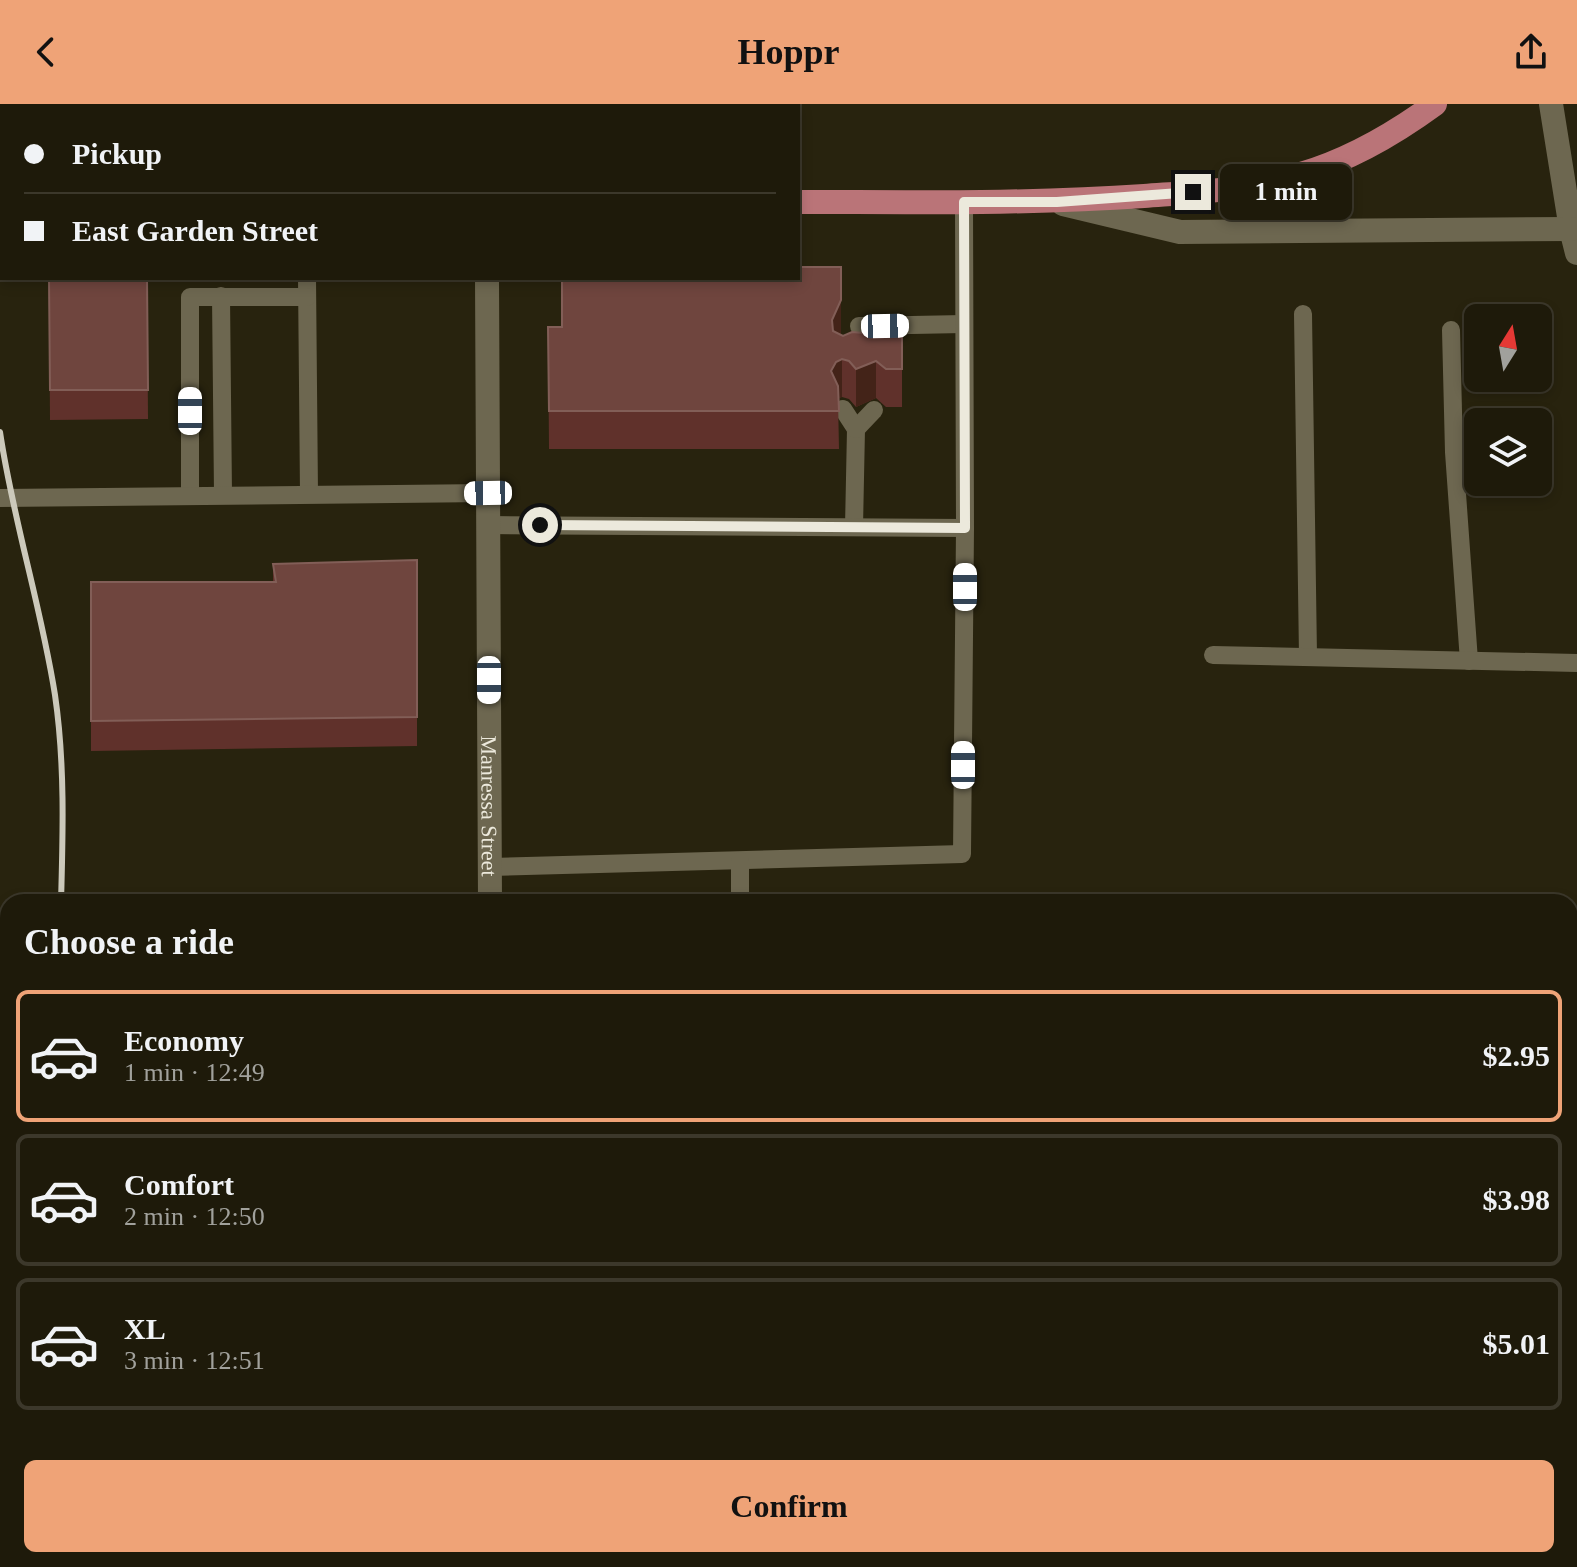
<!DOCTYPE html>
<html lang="en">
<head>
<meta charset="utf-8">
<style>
	body { margin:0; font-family:"Times New Roman",serif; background:#2b2718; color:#f1f3f6; height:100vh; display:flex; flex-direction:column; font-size:30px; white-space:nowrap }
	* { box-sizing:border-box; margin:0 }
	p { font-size:26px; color:#a1a19c }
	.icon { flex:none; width:44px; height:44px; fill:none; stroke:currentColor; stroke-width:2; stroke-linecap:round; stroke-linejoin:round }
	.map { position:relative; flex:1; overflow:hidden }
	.sheet { position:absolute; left:0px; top:790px; width:1578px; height:674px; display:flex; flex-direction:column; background:#1e1a0a; border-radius:24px 24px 0 0; box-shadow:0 4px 12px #0003,0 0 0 2px #3c382b }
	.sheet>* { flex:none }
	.guide { position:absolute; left:0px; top:0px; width:800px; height:176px; box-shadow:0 4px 12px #0003,0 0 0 2px #3c382b; display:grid; align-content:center; height:176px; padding:0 24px; background:#1e1a0a }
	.needle { width:52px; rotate:11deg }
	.controls { position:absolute; left:1464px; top:200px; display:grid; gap:16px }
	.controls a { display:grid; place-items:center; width:88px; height:88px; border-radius:12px; background:#1e1a0a; box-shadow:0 4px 12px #0003,0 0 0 2px #3c382b; font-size:40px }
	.end { position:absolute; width:36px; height:36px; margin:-18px; border:10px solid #ece9dc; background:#111; box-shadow:0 0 0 4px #111 }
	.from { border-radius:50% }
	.bubble { position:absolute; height:56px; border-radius:12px; background:#1e1a0a; box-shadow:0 4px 12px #0003,0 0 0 2px #3c382b; font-size:26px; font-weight:700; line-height:56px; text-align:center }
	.car { position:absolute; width:24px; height:48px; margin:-24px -12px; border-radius:10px; box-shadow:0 0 6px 2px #0007; background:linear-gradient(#fff 24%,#345 0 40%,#fff 0 76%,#345 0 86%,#fff 0) }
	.guide b { display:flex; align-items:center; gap:28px; height:76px; font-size:30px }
	.guide b+b { border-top:2px solid #3c382b }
	.guide i { width:20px; height:20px; background:#f1f3f6 }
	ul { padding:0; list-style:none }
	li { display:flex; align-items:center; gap:24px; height:132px; margin:0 16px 12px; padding:0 8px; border:4px solid #3c382b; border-radius:12px }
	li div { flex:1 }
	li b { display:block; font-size:30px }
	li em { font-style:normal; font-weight:700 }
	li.current { border-color:#efa377 }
	li>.icon { width:72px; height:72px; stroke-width:1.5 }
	h2 { padding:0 24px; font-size:36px; line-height:96px }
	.action { display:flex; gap:16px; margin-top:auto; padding:16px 24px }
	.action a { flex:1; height:92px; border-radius:12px; background:#efa377; color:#111; font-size:32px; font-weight:700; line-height:92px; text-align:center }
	header { display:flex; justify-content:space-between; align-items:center; height:104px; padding:0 24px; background:#efa377; color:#111; font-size:36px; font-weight:700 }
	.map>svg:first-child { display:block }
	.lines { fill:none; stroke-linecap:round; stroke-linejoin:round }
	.path { stroke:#8a8675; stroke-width:5; stroke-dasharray:2 6; stroke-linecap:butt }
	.lane { stroke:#6d6750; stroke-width:18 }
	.street { stroke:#6d6750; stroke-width:24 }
	.secondary { stroke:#6d6750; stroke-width:24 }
	.primary { stroke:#ba7478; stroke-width:24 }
	.rail { stroke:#ccc9bb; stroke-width:6 }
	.wall { fill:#60312b }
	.shaded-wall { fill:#432318 }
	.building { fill:#6f453e; stroke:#825e57; stroke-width:2 }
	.route { stroke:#ece9dc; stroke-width:10 }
	.labels { text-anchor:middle; stroke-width:6; stroke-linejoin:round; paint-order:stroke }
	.street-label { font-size:22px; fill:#ece9dc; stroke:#1e1905 }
</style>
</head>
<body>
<header><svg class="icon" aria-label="back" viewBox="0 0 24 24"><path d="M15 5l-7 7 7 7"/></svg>Hoppr<svg class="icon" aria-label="share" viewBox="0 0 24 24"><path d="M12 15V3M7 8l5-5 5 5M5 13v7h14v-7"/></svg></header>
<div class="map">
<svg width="1577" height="1463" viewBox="0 0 1577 1463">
	<rect width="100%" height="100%" fill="#28230e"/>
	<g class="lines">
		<polyline class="path" points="60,1 60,0"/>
		<g class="lane">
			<polyline points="307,174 309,390"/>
			<polyline points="221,192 223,391"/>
			<polyline points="1303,210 1308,552"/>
			<polyline points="859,222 964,220"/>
			<polyline points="1451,226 1454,348 1469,557"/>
			<polyline points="843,305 856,325 854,423"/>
			<polyline points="856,325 874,306"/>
			<polyline points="190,392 190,193 307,193"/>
			<polyline points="0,394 488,389"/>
			<polyline points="488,421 965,424 964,98"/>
			<polyline points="1213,551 1577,559"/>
			<polyline points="490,763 962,750 965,424"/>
			<polyline points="740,798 740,757"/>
		</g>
		<g class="street">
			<polyline points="492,2 492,0"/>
			<path id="s1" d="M 487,174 L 490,798"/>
			<polyline points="0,1159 8,1159"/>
			<polyline points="1570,1167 1577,1167"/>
			<polyline points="334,1456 337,1463"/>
			<polyline points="836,1463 837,1456"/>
		</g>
		<g class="secondary">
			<polyline points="1551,0 1571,125 1577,149"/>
			<polyline points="1063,100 1180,128 1571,125"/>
		</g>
		<g class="primary">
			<polyline points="100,2 104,0"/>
			<polyline points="0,44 2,43"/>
			<path d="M 798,98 C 914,98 1029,100 1144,92 C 1197,88 1250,86 1301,70 C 1349,56 1394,30 1435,0"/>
			<polyline points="0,106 2,106"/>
		</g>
		<path class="rail" d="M 0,328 C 13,416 41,502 55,591 C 65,659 63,729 61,798"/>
	</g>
	<g class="wall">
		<polygon points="49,174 147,174 148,315 50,316"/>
		<polygon points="548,223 841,231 843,232 902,228 902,303 886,303 876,294 856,303 849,295 842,293 838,294 839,345 549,345"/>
		<polygon points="417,456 417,642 91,647 91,478 273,478 273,460"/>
		<rect x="579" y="1456" width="225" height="7"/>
		<rect x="878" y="1456" width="64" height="7"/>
	</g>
	<g class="shaded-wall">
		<polygon points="841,196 841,234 832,254 832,216"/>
		<polygon points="842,255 842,293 836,295 831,267 836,258"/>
		<polygon points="876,257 876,294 856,303 856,265"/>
	</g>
	<g class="building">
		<polygon points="798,163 841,163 841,196 832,216 833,227 843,232 852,228 875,230 902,228 902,265 886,265 876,257 856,265 849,257 842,255 836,258 831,267 838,282 839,307 549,307 548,223 562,223 562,174 798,174"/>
		<polygon points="49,174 147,174 148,286 50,286"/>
		<polygon points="417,456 417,613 91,617 91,478 276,478 273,460"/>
		<polygon points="1476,791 1476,798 1316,798 1316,792"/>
		<rect x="37" y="1456" width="260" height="7"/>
		<rect x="579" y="1456" width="83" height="7"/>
		<polygon points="941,1456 942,1463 926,1463"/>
		<polygon points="1408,1456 1496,1456 1495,1463 1506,1463 1407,1463"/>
	</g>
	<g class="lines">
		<polyline class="route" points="540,421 965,424 964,98 1057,98 1193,88"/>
	</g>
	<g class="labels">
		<g class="street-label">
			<text dy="8" stroke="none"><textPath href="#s1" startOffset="528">Manressa Street</textPath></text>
		</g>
	</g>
</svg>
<div class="controls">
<a><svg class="needle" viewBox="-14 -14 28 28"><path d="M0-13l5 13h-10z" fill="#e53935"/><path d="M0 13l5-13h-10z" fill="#a1a19c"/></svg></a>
<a><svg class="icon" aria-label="layers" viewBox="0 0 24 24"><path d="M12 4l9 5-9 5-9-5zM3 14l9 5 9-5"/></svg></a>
</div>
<i class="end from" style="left:540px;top:421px"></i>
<i class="end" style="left:1193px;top:88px"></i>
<div class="bubble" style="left:1220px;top:60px;width:132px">1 min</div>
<i class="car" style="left:885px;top:222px;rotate:89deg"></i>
<i class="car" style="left:190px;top:307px;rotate:0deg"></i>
<i class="car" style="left:488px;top:389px;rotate:269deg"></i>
<i class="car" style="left:965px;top:483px;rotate:0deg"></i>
<i class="car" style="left:489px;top:576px;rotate:180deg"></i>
<i class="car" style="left:963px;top:661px;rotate:0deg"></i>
<div class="guide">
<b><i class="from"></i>Pickup</b>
<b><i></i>East Garden Street</b>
</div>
<section class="sheet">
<h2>Choose a ride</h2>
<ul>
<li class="current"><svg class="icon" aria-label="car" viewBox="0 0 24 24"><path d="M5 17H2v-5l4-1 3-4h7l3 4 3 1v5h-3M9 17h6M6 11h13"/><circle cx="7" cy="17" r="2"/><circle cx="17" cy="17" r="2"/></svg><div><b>Economy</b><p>1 min · 12:49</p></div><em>$2.95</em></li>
<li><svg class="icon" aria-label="car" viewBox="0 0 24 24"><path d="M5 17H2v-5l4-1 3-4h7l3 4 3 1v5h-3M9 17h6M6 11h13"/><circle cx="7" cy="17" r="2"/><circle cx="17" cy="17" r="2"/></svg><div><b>Comfort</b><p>2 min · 12:50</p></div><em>$3.98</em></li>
<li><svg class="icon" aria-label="car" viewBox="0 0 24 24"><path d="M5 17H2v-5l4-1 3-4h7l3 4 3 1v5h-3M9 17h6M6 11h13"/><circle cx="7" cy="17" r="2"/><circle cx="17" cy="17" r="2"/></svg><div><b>XL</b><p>3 min · 12:51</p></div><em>$5.01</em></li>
</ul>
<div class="action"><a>Confirm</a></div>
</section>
</div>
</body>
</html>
